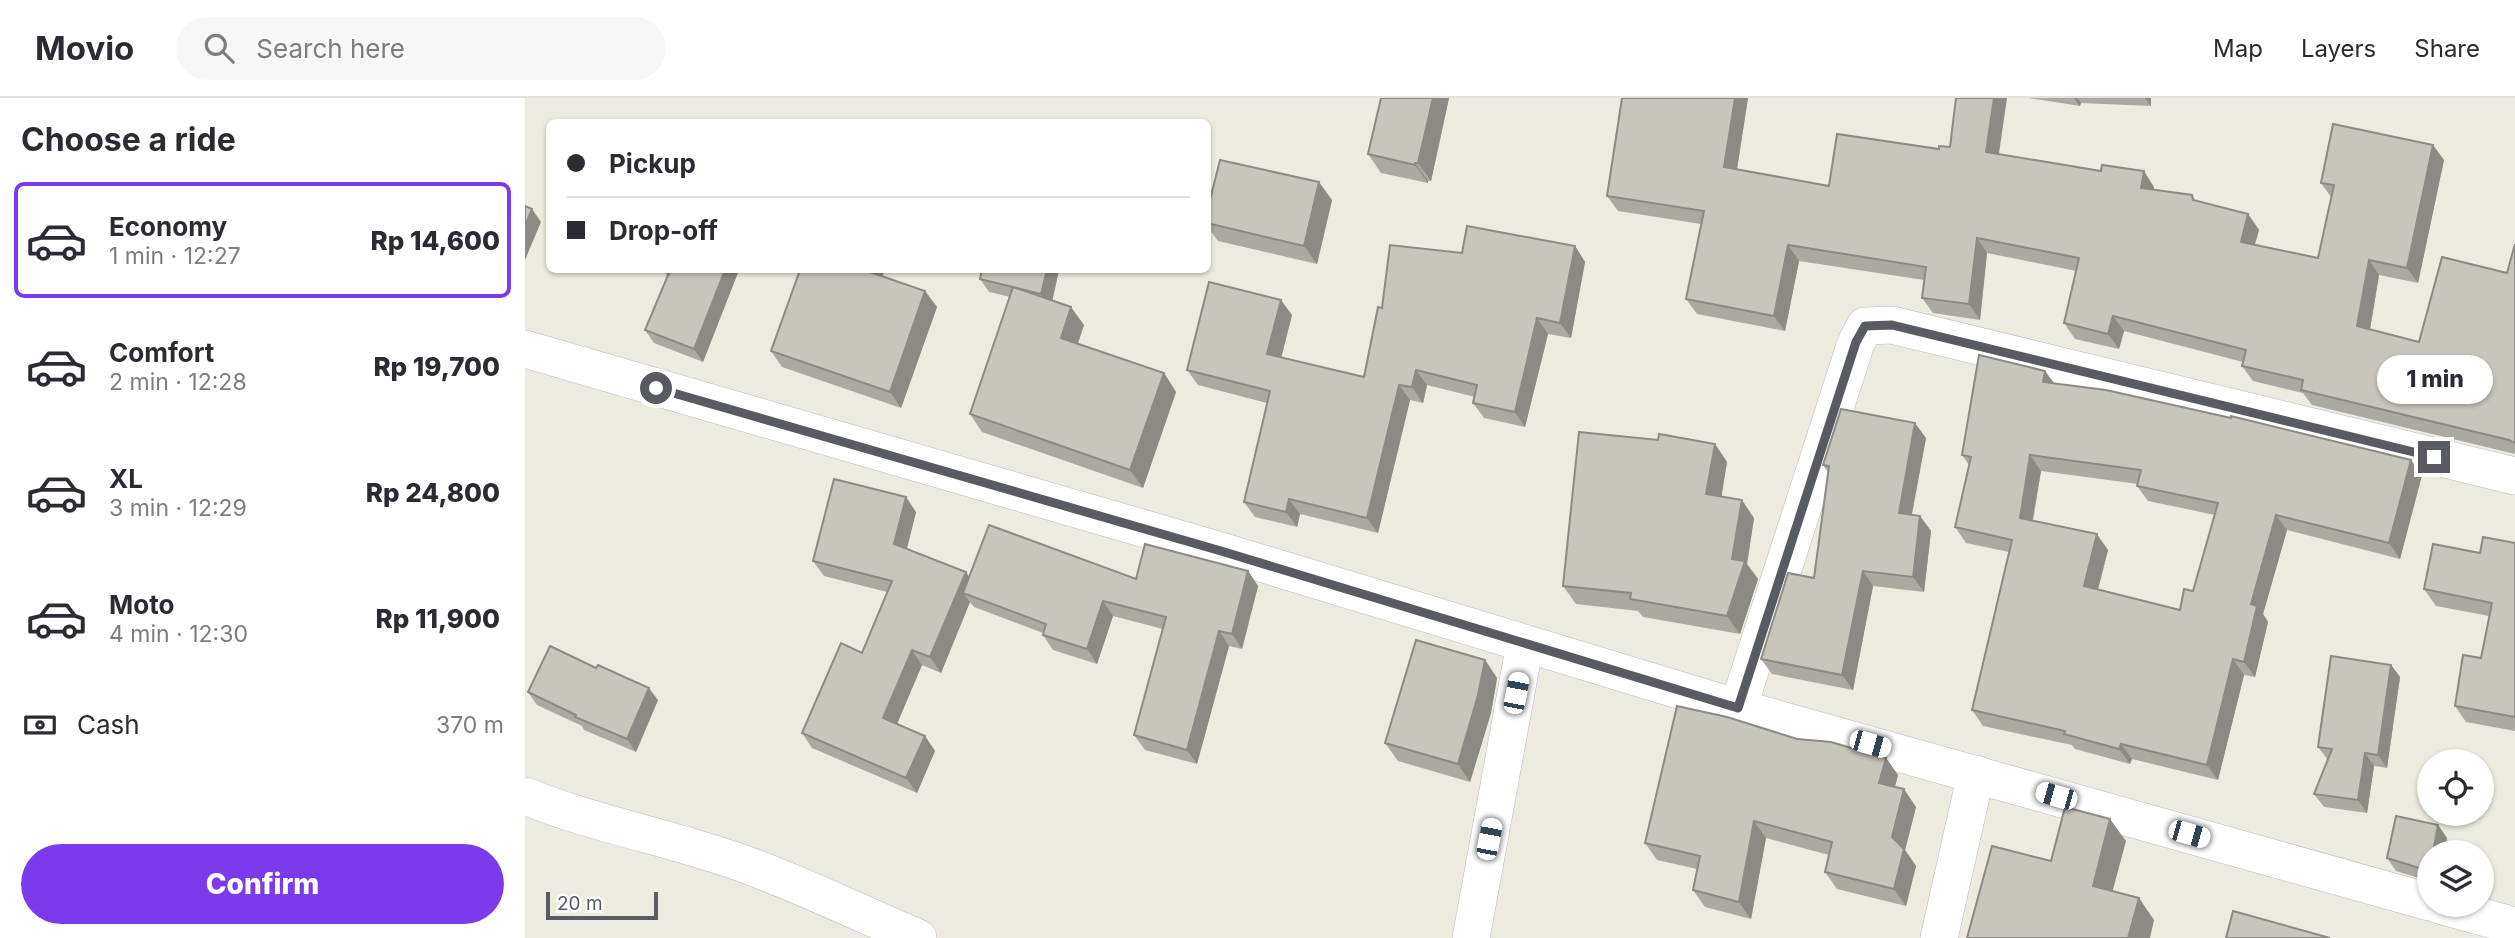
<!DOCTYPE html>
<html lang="en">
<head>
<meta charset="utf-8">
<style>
	body { margin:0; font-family:Inter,sans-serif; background:#f7f7f7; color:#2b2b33; height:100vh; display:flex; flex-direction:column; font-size:26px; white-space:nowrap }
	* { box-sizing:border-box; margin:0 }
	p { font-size:23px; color:#7c7c81 }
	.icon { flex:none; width:38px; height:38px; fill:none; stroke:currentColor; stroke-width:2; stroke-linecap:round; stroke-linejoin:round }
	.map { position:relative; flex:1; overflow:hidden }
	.sheet { display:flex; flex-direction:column; background:#fff; width:525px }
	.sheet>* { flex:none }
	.hud { position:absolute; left:21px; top:21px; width:665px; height:154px; border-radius:10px; box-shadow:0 2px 5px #0004; display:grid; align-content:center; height:154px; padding:0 21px; background:#fff }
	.controls { position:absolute; left:1892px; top:651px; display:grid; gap:14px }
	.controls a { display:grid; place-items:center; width:77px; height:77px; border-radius:50%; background:#fff; box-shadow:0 2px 5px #0004; font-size:35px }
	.scale { position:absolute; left:21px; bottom:18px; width:112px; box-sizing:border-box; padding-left:7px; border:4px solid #585c62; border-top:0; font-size:19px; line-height:24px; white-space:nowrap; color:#585c62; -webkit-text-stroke:5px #fff; paint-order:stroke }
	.end { position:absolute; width:32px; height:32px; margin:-16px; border:9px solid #585c62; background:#fff; box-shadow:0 0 0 4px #fff }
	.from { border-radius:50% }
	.bubble { position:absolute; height:49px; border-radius:24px; background:#fff; box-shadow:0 2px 5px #0004; font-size:23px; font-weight:800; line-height:49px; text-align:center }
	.car { position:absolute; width:21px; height:42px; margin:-21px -10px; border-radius:9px; box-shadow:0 0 5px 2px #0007; background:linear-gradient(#fff 24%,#345 0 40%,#fff 0 76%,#345 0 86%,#fff 0) }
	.hud b { display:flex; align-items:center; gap:24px; height:66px; font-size:26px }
	.hud b+b { border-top:2px solid #e1e1e2 }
	.hud i { width:18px; height:18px; background:#2b2b33 }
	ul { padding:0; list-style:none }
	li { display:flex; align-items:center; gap:21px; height:116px; margin:0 14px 10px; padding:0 7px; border:4px solid transparent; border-radius:10px }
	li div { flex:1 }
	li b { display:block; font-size:26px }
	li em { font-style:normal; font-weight:800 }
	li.selected { border-color:#7c3aed }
	li>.icon { width:63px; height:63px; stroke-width:1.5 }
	h2 { padding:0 21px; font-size:32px; line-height:84px }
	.pay { display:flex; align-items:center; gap:18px; height:77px; padding:0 21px; font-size:26px }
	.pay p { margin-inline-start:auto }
	.primary-button { display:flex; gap:14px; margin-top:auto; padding:14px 21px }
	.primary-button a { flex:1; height:80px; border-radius:42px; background:#7c3aed; color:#fff; font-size:28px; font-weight:800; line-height:80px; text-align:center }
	header { display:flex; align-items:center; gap:42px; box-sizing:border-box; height:98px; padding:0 35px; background:#fff; border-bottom:2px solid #e1e1e2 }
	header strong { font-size:33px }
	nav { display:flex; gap:38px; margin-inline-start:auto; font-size:24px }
	.search { width:490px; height:63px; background:#f7f7f7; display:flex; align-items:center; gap:18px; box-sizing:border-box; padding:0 24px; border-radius:38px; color:#7c7c81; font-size:26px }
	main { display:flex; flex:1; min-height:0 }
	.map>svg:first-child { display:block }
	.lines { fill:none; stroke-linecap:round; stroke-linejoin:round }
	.minor-casing { stroke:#b8bac0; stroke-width:38 }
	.minor { stroke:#fff; stroke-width:37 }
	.wall { fill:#aca9a3; fill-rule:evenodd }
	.shaded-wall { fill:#8c8a84 }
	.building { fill:#c8c5bd; stroke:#8c8a84; stroke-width:2; fill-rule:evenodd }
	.route { stroke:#585c62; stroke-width:9 }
</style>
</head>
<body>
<header>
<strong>Movio</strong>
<div class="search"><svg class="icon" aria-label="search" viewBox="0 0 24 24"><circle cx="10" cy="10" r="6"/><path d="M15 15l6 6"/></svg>Search here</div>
<nav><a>Map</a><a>Layers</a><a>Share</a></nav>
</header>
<main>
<section class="sheet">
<h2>Choose a ride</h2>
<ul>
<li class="selected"><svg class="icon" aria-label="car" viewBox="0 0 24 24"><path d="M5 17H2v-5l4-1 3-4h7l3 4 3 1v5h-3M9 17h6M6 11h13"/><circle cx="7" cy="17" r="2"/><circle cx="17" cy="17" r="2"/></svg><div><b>Economy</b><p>1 min · 12:27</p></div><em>Rp 14,600</em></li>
<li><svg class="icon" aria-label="car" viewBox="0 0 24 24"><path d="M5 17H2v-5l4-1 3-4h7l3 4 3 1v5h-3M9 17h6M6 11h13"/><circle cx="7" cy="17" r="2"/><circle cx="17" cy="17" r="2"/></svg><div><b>Comfort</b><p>2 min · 12:28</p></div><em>Rp 19,700</em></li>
<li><svg class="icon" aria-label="car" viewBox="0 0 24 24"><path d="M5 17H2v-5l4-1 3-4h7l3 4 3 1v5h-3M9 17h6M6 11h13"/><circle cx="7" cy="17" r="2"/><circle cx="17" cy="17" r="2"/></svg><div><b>XL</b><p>3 min · 12:29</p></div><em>Rp 24,800</em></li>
<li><svg class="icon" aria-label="car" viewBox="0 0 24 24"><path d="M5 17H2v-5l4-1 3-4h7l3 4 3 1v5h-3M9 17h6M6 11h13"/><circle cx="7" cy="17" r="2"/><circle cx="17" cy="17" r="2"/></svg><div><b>Moto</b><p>4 min · 12:30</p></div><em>Rp 11,900</em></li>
</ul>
<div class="pay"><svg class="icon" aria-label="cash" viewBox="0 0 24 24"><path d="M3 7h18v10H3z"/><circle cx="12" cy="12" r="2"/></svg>Cash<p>370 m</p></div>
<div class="primary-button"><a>Confirm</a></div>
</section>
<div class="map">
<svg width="1990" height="840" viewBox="0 0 1990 840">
	<rect width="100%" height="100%" fill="#edebdf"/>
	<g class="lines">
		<defs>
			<g id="minor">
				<polyline points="0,251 696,453 1213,610 1904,804"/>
				<polyline points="1213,610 1331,245 1340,228 1367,227 1990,378"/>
				<path d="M 0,698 C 74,728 155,741 230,770 C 285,791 339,817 393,840"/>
				<polyline points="1914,807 1990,828"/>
				<polyline points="946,840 1000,546"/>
				<polyline points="1414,840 1451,676"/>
			</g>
		</defs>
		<use href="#minor" class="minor-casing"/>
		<use href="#minor" class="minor"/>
	</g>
	<g class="wall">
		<polygon points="856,0 924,0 906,83 903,83 903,85 856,75 843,56"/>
		<polygon points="1223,0 1212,71 1304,88 1414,51 1474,56 1629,89 1629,91 1667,97 1671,103 1723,116 1734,132 1730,146 1793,160 1806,99 1796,85 1919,62 1893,185 1854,177 1845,231 1894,244 1982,175 1990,146 1990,356 1787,307 1778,295 1728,283 1717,268 1718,264 1599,233 1594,251 1550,241 1539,225 1551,173 1462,155 1455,222 1408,215 1397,200 1399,182 1274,163 1260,233 1172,216 1161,201 1176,126 1093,113 1082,98"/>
		<polygon points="1503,0 1626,0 1626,8 1556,5 1555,8"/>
		<polygon points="807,102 792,166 693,143 682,128 682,114"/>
		<polygon points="1050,148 1060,164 1046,240 1023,236 1000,329 959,320 948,305 950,299 902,287 898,305 885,302 853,435 775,416 772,429 730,419 719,404 742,305 673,287 662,272 767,217 756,260 839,279 857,210 937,155"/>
		<polygon points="214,172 178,264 129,245 120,232 142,178 139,173"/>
		<polygon points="534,172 527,202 559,227 553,246 639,275 651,294 618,390 457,334 445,316 485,199 464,194 455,181"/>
		<polygon points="357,178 400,193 412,209 376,310 257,269 246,253"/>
		<path d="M 1520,273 L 1529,285 L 1897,377 L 1875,461 L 1762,432 L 1738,516 L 1743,524 L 1730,579 L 1719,577 L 1693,682 L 1607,661 L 1605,666 L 1550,651 L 1547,647 L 1458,628 L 1447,612 L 1484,454 L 1441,445 L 1430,429 L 1444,367 L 1437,357 ZM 1516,373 L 1613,386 L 1612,388 L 1623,403 L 1690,417 L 1668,493 L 1655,512 L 1573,491 L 1583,452 L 1508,423 Z"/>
		<polygon points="1401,340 1387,417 1395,418 1406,433 1399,494 1348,488 1328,592 1247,576 1236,561 1289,480 1303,374 1298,367"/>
		<polygon points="1133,342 1190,346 1202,364 1196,398 1229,420 1222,466 1233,481 1215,536 1118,519 1113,513 1051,506 1038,488"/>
		<polygon points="391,414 382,451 441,474 444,479 611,481 723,473 733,488 717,551 704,548 672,666 620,652 609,637 638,531 588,518 572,566 528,552 518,537 518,535 449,509 445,504 416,575 397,567 372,626 400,638 410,653 392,695 287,650 277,635 337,555 362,494 299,478 288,463"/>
		<polygon points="1990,445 1990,633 1941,624 1930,608 1956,560 1964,518 1911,508 1899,491 1955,455"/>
		<polygon points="960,562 972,580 966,615 945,684 873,663 860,645"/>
		<polygon points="1866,567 1875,579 1862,670 1849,668 1842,715 1799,709 1789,696 1803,662 1793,649"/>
		<polygon points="3,594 133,602 111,654 59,632 57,628 12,607"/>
		<polygon points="1272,641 1361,660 1373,677 1370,689 1391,709 1380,752 1391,768 1381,808 1312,791 1300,774 1304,757 1241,740 1226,821 1180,809 1168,792 1172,771 1132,762 1120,745"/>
		<polygon points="1913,727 1922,740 1920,754 1904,754 1904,783 1871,773 1862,760"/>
	</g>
	<g class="shaded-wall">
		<polygon points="908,0 924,0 906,83 893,65"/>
		<polygon points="1210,0 1223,0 1210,84 1199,69"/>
		<polygon points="1469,0 1482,0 1472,69 1461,54"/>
		<polygon points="1549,0 1552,0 1556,5 1555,8"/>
		<polygon points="1620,0 1626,0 1626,8"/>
		<polygon points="1908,47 1919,62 1893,185 1882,170"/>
		<polygon points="890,65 903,83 903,85 890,67"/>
		<polygon points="1619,73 1629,89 1627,105 1616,90"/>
		<polygon points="794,84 807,102 792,166 779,148"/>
		<polygon points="7,111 16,124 0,162 0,128"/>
		<polygon points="1723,116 1734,132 1726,159 1716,144"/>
		<polygon points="1452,140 1462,155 1455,222 1444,206"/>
		<polygon points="1263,147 1274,163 1260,233 1249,218"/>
		<polygon points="1050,148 1060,164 1046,240 1035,225"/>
		<polygon points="1844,162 1854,177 1843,243 1832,228"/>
		<polygon points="200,172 214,172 178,264 169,251"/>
		<polygon points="343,172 360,172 353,189 342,173"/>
		<polygon points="522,172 534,172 526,209 516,196"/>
		<polygon points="400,193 412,209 376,310 365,294"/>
		<polygon points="756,202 767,217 753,272 742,256"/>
		<polygon points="546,209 559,227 548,258 536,240"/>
		<polygon points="1588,218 1599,233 1594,251 1583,236"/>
		<polygon points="1012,220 1023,236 1000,329 990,314"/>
		<polygon points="891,272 902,287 898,305 887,289"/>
		<polygon points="1520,273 1531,288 1518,284"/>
		<polygon points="639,275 651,294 618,390 605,372"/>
		<polygon points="874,287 885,302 853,435 842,420"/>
		<polygon points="1390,325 1401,340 1384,430 1374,415"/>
		<polygon points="1190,346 1202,364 1194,414 1181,396"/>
		<polygon points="1505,357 1516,373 1505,435 1495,420"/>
		<polygon points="1886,362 1897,377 1875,461 1864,445"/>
		<polygon points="381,399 391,414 379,461 369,446"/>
		<polygon points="764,401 775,416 772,429 761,414"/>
		<polygon points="1217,402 1229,420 1222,466 1233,481 1215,536 1202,518 1207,461"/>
		<polygon points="1751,417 1762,432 1738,516 1743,524 1730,579 1719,564 1726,506"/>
		<polygon points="1395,418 1406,433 1399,494 1388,479"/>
		<polygon points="1572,436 1583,452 1570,503 1559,488"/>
		<polygon points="723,473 733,488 717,551 707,536"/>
		<polygon points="1338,473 1348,488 1328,592 1317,577"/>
		<polygon points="441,474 451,490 438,495 445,504 416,575 405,559"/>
		<polygon points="578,503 588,518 572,566 562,551"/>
		<polygon points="694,533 704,548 672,666 662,652"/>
		<polygon points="387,552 397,567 368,635 358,620"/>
		<polygon points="1708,561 1719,577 1693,682 1682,667"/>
		<polygon points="960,562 972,580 966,615 945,684 933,666"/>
		<polygon points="1866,567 1875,579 1862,670 1853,657"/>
		<polygon points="124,590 133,602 111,654 102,641"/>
		<polygon points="400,638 410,653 392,695 381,680"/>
		<polygon points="1596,646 1607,661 1605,666 1594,651"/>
		<polygon points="1840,655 1849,668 1842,715 1833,702"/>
		<polygon points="1361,660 1373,677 1366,702 1354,685"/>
		<polygon points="1379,691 1391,709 1380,752 1391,768 1381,808 1369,791 1367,739"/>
		<polygon points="1585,721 1601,743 1583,810 1568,788"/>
		<polygon points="1229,723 1241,740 1226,821 1214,804"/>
		<polygon points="1913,727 1922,740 1920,754 1908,754"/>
		<polygon points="1614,800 1629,822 1625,840 1603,840"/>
	</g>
	<g class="building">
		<polygon points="856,0 908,0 893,65 890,65 890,67 843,56"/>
		<polygon points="1097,0 1210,0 1199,69 1304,88 1312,36 1414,51 1414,48 1425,49 1431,0 1469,0 1461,54 1576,73 1577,67 1619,73 1616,90 1667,97 1668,102 1723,116 1716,144 1793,160 1809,87 1796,85 1808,26 1908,47 1882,170 1844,162 1832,228 1894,244 1917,159 1982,175 1990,146 1990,345 1984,342 1776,292 1778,282 1717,268 1721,252 1588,218 1583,236 1539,225 1554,160 1452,140 1444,206 1397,200 1401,169 1263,147 1249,218 1161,201 1179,113 1082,98"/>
		<polygon points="695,62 794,84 779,148 682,125 682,114"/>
		<polygon points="0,108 7,111 0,128"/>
		<polygon points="942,128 1050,148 1035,225 1012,220 990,314 948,305 952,287 891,272 887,289 874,287 842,420 764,401 761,414 719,404 745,293 662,272 684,184 756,202 742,256 839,279 853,209 857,210 865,147 937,155"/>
		<polygon points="139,172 200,172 169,251 120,232 144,175 139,173"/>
		<polygon points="275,172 343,172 342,173 400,193 365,294 246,253"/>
		<polygon points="457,172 522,172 516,196 455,181"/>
		<polygon points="488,189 546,209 536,240 639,275 605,372 445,316"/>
		<path d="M 1454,257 L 1520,273 L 1518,284 L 1581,292 L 1706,320 L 1706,318 L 1886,362 L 1864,445 L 1751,417 L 1726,506 L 1732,508 L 1719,564 L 1708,561 L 1682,667 L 1596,646 L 1594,651 L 1539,636 L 1540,633 L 1447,612 L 1487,442 L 1430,429 L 1446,359 L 1437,357 ZM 1505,357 L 1616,372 L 1612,388 L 1693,405 L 1668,493 L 1659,491 L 1655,512 L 1559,488 L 1572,436 L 1495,420 Z"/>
		<polygon points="1316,311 1390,325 1374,415 1395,418 1388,479 1338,473 1317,577 1236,561 1263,475 1289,480 1304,368 1298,367"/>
		<polygon points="1054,334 1133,342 1134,336 1190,346 1181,396 1217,402 1207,461 1220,463 1202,518 1105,501 1106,495 1038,488"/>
		<polygon points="309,381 381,399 369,446 441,474 405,559 387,552 358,620 400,638 381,680 277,635 316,545 337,555 367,483 288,463"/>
		<polygon points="464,427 611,481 620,446 723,473 707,536 694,533 662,652 609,637 641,519 578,503 562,551 518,537 521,526 438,495"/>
		<polygon points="1958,439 1990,445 1990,619 1930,608 1938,557 1956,560 1967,505 1899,491 1908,446 1955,455"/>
		<polygon points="891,542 960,562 953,597 933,666 860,645"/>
		<polygon points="25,548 71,570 73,567 124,590 102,641 50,619 51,617 3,594"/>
		<polygon points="1806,558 1866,567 1853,657 1840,655 1833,702 1789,696 1807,651 1793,649"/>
		<polygon points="1152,608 1202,619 1272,641 1306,644 1361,660 1354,685 1379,691 1367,739 1379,751 1369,791 1300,774 1307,744 1229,723 1214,804 1168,792 1175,758 1120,745"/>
		<polygon points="1540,709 1585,721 1568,788 1614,800 1603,840 1442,840 1467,748 1526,763"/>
		<polygon points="1871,718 1913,727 1908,754 1904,754 1904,773 1862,760"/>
		<polygon points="1708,813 1805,840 1701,840"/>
	</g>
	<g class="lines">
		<polyline class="route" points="131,290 696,453 1213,610 1331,244 1340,228 1367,227 1909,359"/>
	</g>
</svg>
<div class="controls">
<a><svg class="icon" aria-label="locate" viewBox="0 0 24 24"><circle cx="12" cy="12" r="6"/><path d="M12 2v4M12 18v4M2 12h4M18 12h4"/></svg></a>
<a><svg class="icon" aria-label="layers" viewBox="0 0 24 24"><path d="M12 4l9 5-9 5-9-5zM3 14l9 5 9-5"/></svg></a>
</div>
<div class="scale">20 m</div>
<i class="end from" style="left:131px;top:290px"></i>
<i class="end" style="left:1909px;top:359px"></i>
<div class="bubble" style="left:1852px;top:257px;width:116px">1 min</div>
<i class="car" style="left:991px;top:595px;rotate:11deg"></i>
<i class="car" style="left:1345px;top:646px;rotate:106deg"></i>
<i class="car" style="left:1531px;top:698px;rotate:286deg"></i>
<i class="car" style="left:1664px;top:736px;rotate:106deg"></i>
<i class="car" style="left:964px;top:741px;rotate:11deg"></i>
<div class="hud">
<b><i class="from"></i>Pickup</b>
<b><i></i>Drop-off</b>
</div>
</div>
</main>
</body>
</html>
